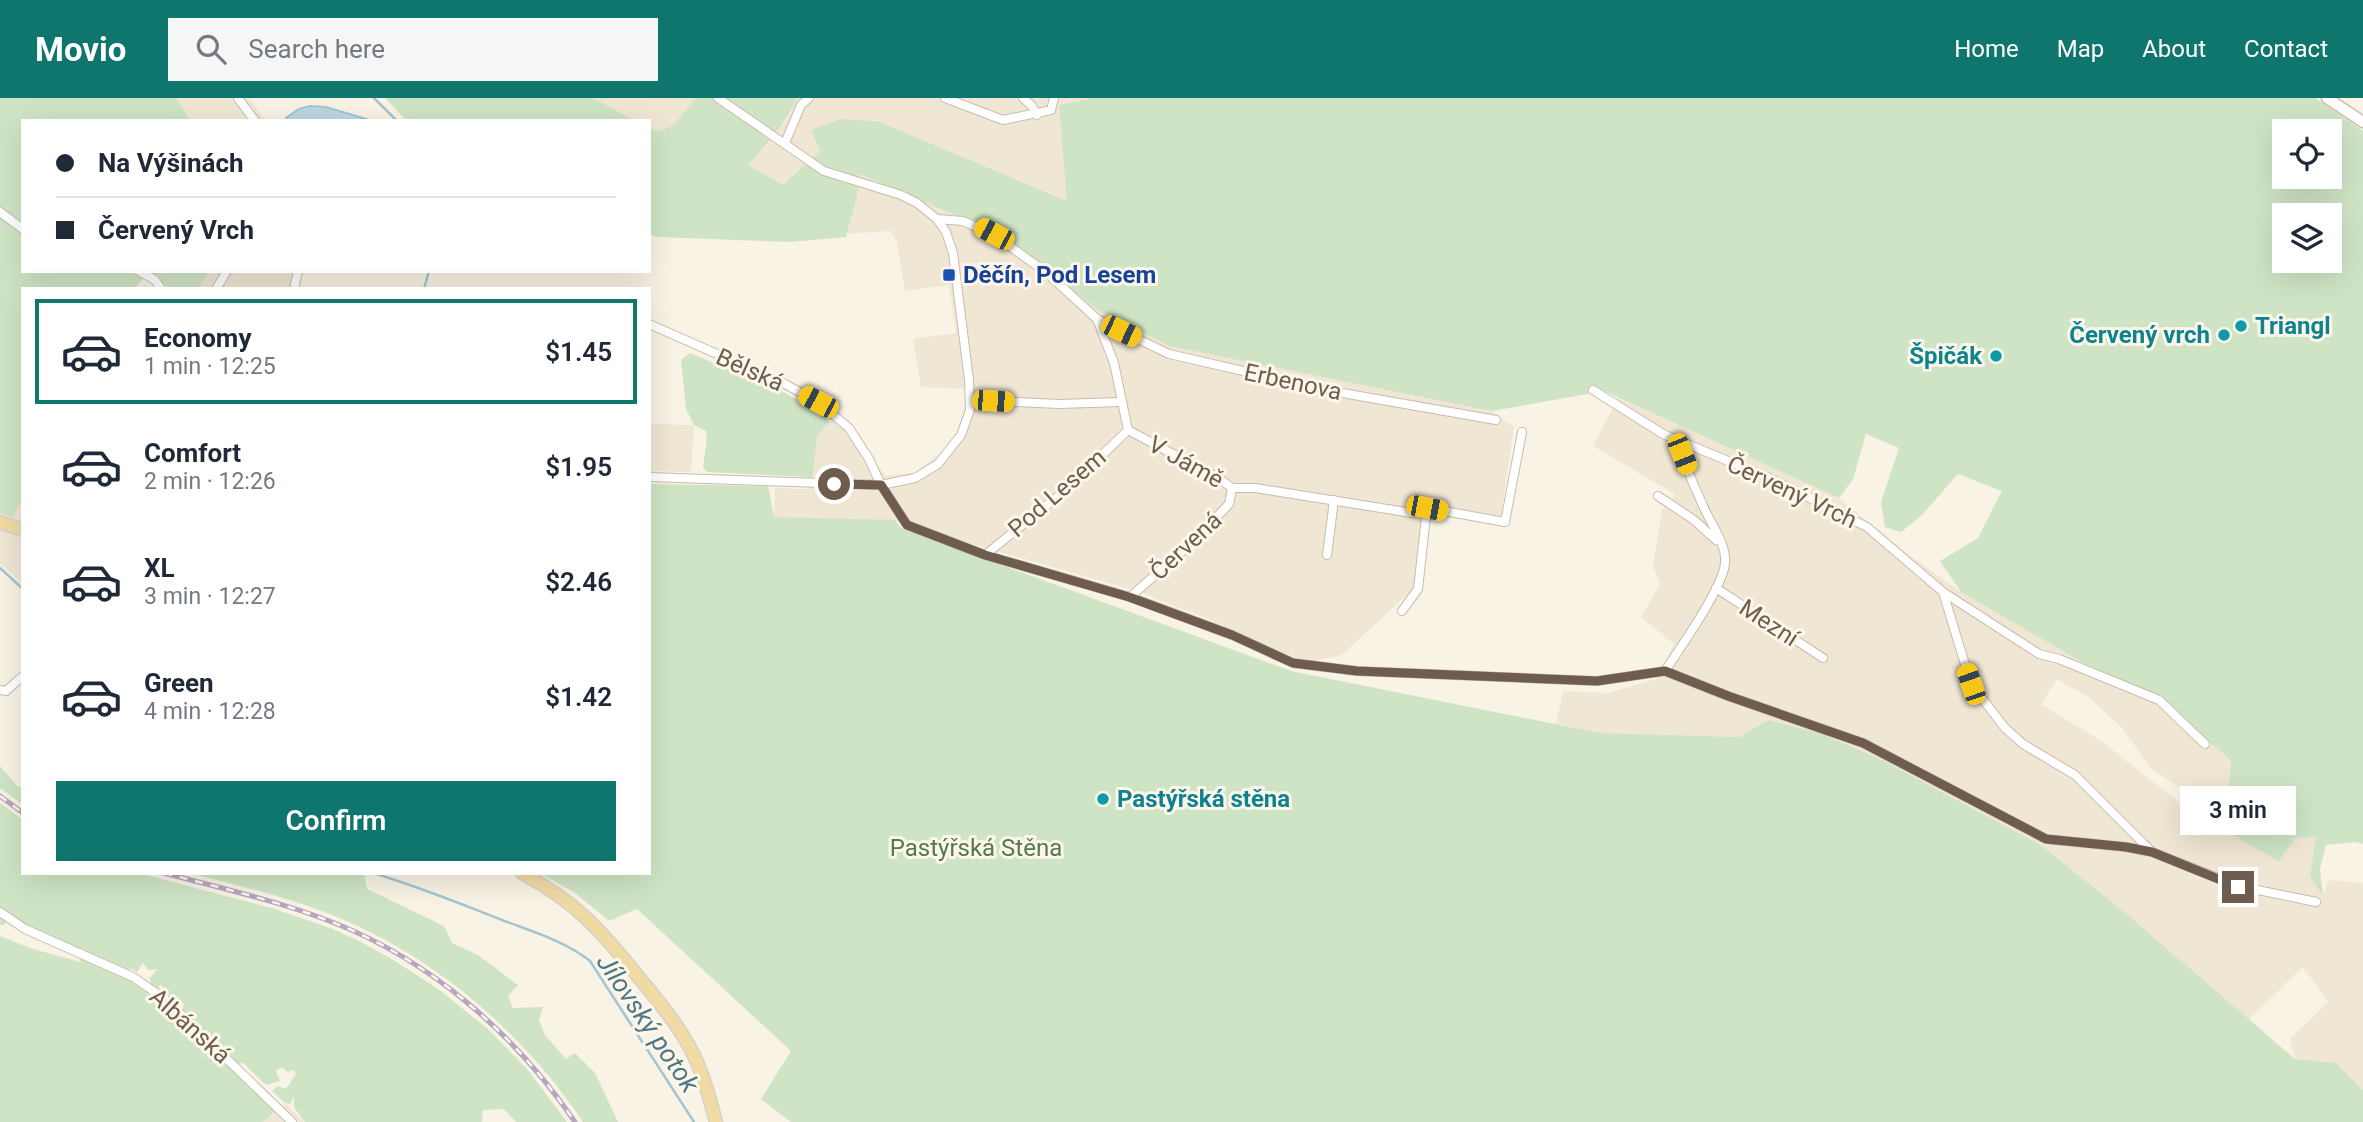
<!DOCTYPE html>
<html lang="en">
<head>
<meta charset="utf-8">
<style>
	body { margin:0; font-family:Roboto,sans-serif; background:#f6f6f7; color:#1f2937; height:100vh; display:flex; flex-direction:column; font-size:26px; white-space:nowrap }
	* { box-sizing:border-box; margin:0 }
	p { font-size:23px; color:#747a83 }
	.icon { flex:none; width:38px; height:38px; fill:none; stroke:currentColor; stroke-width:2; stroke-linecap:round; stroke-linejoin:round }
	.map { position:relative; flex:1; overflow:hidden }
	.details { position:absolute; left:21px; top:189px; width:630px; height:588px; display:flex; flex-direction:column; background:#fff; border-radius:0px; box-shadow:0 7px 28px #0002 }
	.details>* { flex:none }
	.hud { position:absolute; left:21px; top:21px; width:630px; height:154px; border-radius:0px; box-shadow:0 7px 28px #0002; display:grid; align-content:center; height:154px; padding:0 35px; background:#fff }
	.buttons { position:absolute; left:2272px; top:21px; display:grid; gap:14px }
	.buttons a { display:grid; place-items:center; width:70px; height:70px; border-radius:0px; background:#fff; box-shadow:0 7px 28px #0002; font-size:35px }
	.end { position:absolute; width:32px; height:32px; margin:-16px; border:9px solid #6e5c4e; background:#fff; box-shadow:0 0 0 4px #fff }
	.from { border-radius:50% }
	.bubble { position:absolute; height:49px; border-radius:0px; background:#fff; box-shadow:0 7px 28px #0002; font-size:23px; font-weight:600; line-height:49px; text-align:center }
	.car { position:absolute; width:21px; height:42px; margin:-21px -10px; border-radius:9px; box-shadow:0 0 5px 2px #0007; background:linear-gradient(#f5c518 24%,#345 0 40%,#f5c518 0 76%,#345 0 86%,#f5c518 0) }
	.hud b { display:flex; align-items:center; gap:24px; height:66px; font-size:26px }
	.hud b+b { border-top:2px solid #e0e1e3 }
	.hud i { width:18px; height:18px; background:#1f2937 }
	ul { padding:12px 0 0; list-style:none }
	li { display:flex; align-items:center; gap:21px; height:105px; margin:0 14px 10px; padding:0 21px; border:4px solid transparent; border-radius:0px }
	li div { flex:1 }
	li b { display:block; font-size:26px }
	li em { font-style:normal; font-weight:600 }
	li.active { border-color:#0f766e }
	li>.icon { width:63px; height:63px; stroke-width:1.5 }
	.button { display:flex; gap:14px; margin-top:auto; padding:14px 35px }
	.button a { flex:1; height:80px; border-radius:0px; background:#0f766e; color:#fff; font-size:28px; font-weight:600; line-height:80px; text-align:center }
	header { display:flex; align-items:center; gap:42px; box-sizing:border-box; height:98px; padding:0 35px; background:#0f766e; color:#fff }
	header strong { font-size:33px }
	nav { display:flex; gap:38px; margin-inline-start:auto; font-size:24px }
	.search { width:490px; height:63px; background:#f6f6f7; display:flex; align-items:center; gap:18px; box-sizing:border-box; padding:0 24px; border-radius:0px; color:#747a83; font-size:26px }
	.map>svg:first-child { display:block }
	.residential { fill:#f0e6d4 }
	.green { fill:#cfe4c5; fill-rule:evenodd }
	.water { fill:#bcd7e0; stroke:#a4c5d0; stroke-width:2 }
	.lines { fill:none; stroke-linecap:round; stroke-linejoin:round }
	.stream { stroke:#a4c5d0; stroke-width:2.5 }
	.street-casing { stroke:#c8bcad; stroke-width:10 }
	.secondary-casing { stroke:#cbbdac; stroke-width:13 }
	.primary-casing { stroke:#d6d1cd; stroke-width:15 }
	.street { stroke:#fff; stroke-width:8 }
	.secondary { stroke:#fff; stroke-width:10 }
	.primary { stroke:#f0dba5; stroke-width:12 }
	.rail-casing { stroke:#b7a5c1; stroke-width:5 }
	.rail { stroke:#fcf7ea; stroke-width:2.5; stroke-dasharray:8; stroke-linecap:butt }
	.route { stroke:#6e5c4e; stroke-width:9 }
	.transit-dot { fill:#1a4fb4; stroke:#fcf7ea; stroke-width:2.5 }
	.culture-dot { fill:#0f9aa8; stroke:#fcf7ea; stroke-width:2.5 }
	.labels { text-anchor:middle; stroke-width:6; stroke-linejoin:round; paint-order:stroke }
	.transit-label { font-size:24px; font-weight:bold; fill:#164399; stroke:#fcf7ea; text-anchor:start }
	.culture-label { font-size:24px; font-weight:bold; fill:#0d838f; stroke:#fcf7ea; text-anchor:start }
	.street-label { font-size:24px; fill:#6e5c4e; stroke:#fcf7ea }
	.park-label { font-size:24px; fill:#54794a; stroke:#fcf7ea }
	.water-label { font-size:26px; font-style:italic; fill:#4d7785; stroke:#fcf7ea }
</style>
</head>
<body>
<header>
<strong>Movio</strong>
<div class="search"><svg class="icon" aria-label="search" viewBox="0 0 24 24"><circle cx="10" cy="10" r="6"/><path d="M15 15l6 6"/></svg>Search here</div>
<nav><a>Home</a><a>Map</a><a>About</a><a>Contact</a></nav>
</header>
<div class="map">
<svg width="2363" height="1024" viewBox="0 0 2363 1024">
	<rect width="100%" height="100%" fill="#f9f3e5"/>
	<g class="residential">
		<polygon points="176,0 249,0 266,23 191,23"/>
		<polygon points="593,0 696,0 672,28 658,34 649,30 649,23 636,23"/>
		<polygon points="797,0 1094,0 1059,8 1068,103 880,24 811,32 820,53 783,87 748,67 769,45 788,19"/>
		<polygon points="860,76 978,127 1019,150 1095,210 1492,313 1514,329 1501,418 1426,407 1413,491 1342,557 1308,564 1259,546 1213,523 1134,492 932,435 908,423 774,419 775,390 808,391 808,349 829,324 848,321 885,378 915,375 948,349 962,326 966,306 964,291 921,289 913,241 956,235 949,187 905,193 897,144 890,133 847,136 857,99"/>
		<polygon points="210,173 303,173 299,191 197,191"/>
		<polygon points="1618,300 1839,400 1905,454 1961,494 2083,565 2158,597 2205,641 2231,662 2228,699 2181,691 2149,669 2124,632 2090,600 2057,581 2041,606 2104,645 2186,710 2279,762 2295,740 2316,739 2310,779 2323,797 2328,782 2363,785 2363,992 2336,965 2295,961 2290,941 2328,904 2303,869 2248,922 2123,813 1769,623 1739,639 1600,635 1556,626 1563,593 1608,595 1656,581 1674,546 1641,519 1660,486 1653,468 1662,412 1675,396 1593,348"/>
		<polygon points="649,326 694,327 691,374 649,373"/>
		<polygon points="23,400 23,485 0,466 0,414 12,419"/>
		<polygon points="285,1005 304,1024 263,1024 276,1012"/>
	</g>
	<g class="green">
		<polygon points="0,0 176,0 191,23 23,23 23,173 210,173 197,191 171,191 148,175 134,191 23,191 23,400 12,420 0,414"/>
		<polygon points="385,0 593,0 636,23 407,23"/>
		<path d="M 696,0 L 797,0 C 785,26 768,46 748,67 L 783,87 L 820,53 L 811,32 L 841,21 L 880,24 L 1067,103 L 1059,7 L 1094,0 L 2315,0 L 2363,33 L 2363,746 L 2355,744 L 2326,747 L 2320,771 L 2323,798 L 2310,779 L 2316,739 L 2295,740 L 2279,763 L 2225,733 L 2231,662 L 2205,641 L 2158,597 L 2083,565 L 1961,494 L 1940,463 L 1978,440 L 2002,393 L 1958,376 L 1921,418 L 1901,434 L 1885,429 L 1881,404 L 1899,350 L 1866,336 L 1853,381 L 1839,400 L 1604,293 L 1492,313 L 1169,248 L 1095,210 L 1019,150 L 978,127 L 860,76 L 857,99 L 846,139 L 790,144 L 658,139 L 649,136 L 649,30 L 658,34 L 672,28 ZM 2284,33 L 2329,33 L 2329,79 L 2284,79 ZM 2284,117 L 2329,117 L 2329,163 L 2284,163 Z"/>
		<polygon points="690,255 781,293 816,311 829,324 817,338 813,376 810,379 707,374 703,369 707,341 706,333 694,327 686,311 681,262"/>
		<polygon points="649,386 768,388 774,419 895,422 901,430 1291,573 1600,635 1739,639 1769,622 1822,636 1886,664 2042,748 2123,813 2295,961 2336,965 2363,992 2363,1024 791,1024 761,1001 791,953 637,811 609,823 574,794 539,775 649,775"/>
		<polygon points="0,668 17,688 23,690 23,707 0,690"/>
		<path d="M 0,705 L 23,722 L 23,775 L 139,775 L 275,811 L 333,831 L 363,845 L 392,861 L 441,893 L 489,932 L 528,972 L 567,1024 L 516,1024 L 504,1011 L 483,1012 L 482,1024 L 305,1024 L 294,1010 L 294,999 L 290,1006 L 285,1005 L 272,993 L 277,988 L 286,991 L 296,976 L 293,972 L 287,974 L 282,969 L 276,973 L 280,983 L 266,987 L 243,965 L 233,967 L 222,956 L 221,946 L 203,932 L 199,935 L 276,1012 L 263,1024 L 0,1024 L 0,838 L 30,850 L 80,864 L 78,852 L 26,829 L 9,818 L 4,827 L 0,827 ZM 143,865 L 148,872 L 157,871 L 150,880 L 151,889 L 156,892 L 161,887 L 173,901 L 184,905 L 181,921 L 145,893 L 147,889 L 128,874 L 130,870 L 137,874 Z"/>
		<path d="M 189,775 L 364,775 L 367,791 L 444,828 L 452,845 L 478,857 L 518,887 L 508,898 L 513,910 L 543,909 L 539,922 L 545,937 L 566,961 L 575,955 L 595,975 L 618,1024 L 583,1024 C 522,934 438,861 337,819 C 289,799 239,788 189,775 Z"/>
	</g>
	<polygon class="water" points="310,8 326,9 373,23 287,23 286,20 299,11"/>
	<g class="lines">
		<g class="stream">
			<polyline points="374,0 397,23"/>
			<polyline points="424,191 429,173"/>
			<polyline points="0,470 23,491"/>
			<path d="M 373,775 C 417,788 459,805 502,822 C 531,833 565,843 590,863 L 694,1024"/>
		</g>
		<defs>
			<g id="street">
				<polyline points="238,0 255,23"/>
				<polyline points="945,0 1003,22 1051,12 1054,0"/>
				<polyline points="1023,0 1032,8 1037,17"/>
				<polyline points="785,45 801,7 809,0"/>
				<polyline points="0,114 23,131"/>
				<polyline points="937,121 963,123 994,137 1047,175 1097,221 1114,265 1128,332 1220,381 1232,390 1255,390 1412,415 1427,410 1505,424 1522,334"/>
				<polyline points="139,173 155,182 161,191"/>
				<polyline points="216,191 227,173"/>
				<polyline points="294,191 298,173"/>
				<polyline points="1097,221 1169,256 1331,293 1496,322"/>
				<polyline points="649,226 785,286 818,304 849,330 869,361 881,387 907,427 985,457 1130,499 1232,537 1293,565 1357,573 1597,583 1665,573 1728,598 1863,645 2046,741 2126,749 2152,754"/>
				<polyline points="1593,292 1663,336 1774,382 1867,429 1943,494 1971,586 2005,630 2023,646 2075,677 2152,754 2238,788 2316,804"/>
				<polyline points="971,302 1059,306 1121,304"/>
				<polyline points="649,379 881,387 915,380 938,366 961,337 970,312 969,282 953,155 946,134 937,121 917,105 901,97 824,73 718,0"/>
				<polyline points="1658,398 1694,422 1716,442"/>
				<polyline points="985,457 1068,390 1128,332"/>
				<polyline points="1327,457 1334,402"/>
				<polyline points="1716,490 1823,560"/>
				<polyline points="1943,494 2039,556 2059,561 2159,602 2205,646"/>
				<polyline points="1130,499 1195,442 1229,406 1232,390"/>
				<polyline points="1402,513 1418,491 1427,410"/>
				<path d="M 1665,573 C 1680,550 1723,490 1725,465 C 1727,447 1711,426 1704,410 C 1695,389 1683,366 1681,344"/>
				<polyline points="0,592 6,593 23,578"/>
				<polyline points="0,814 25,831 133,879 165,901 292,1024"/>
			</g>
			<polyline id="secondary" points="2327,0 2363,24"/>
			<g id="primary">
				<polyline points="0,424 23,432"/>
				<path d="M 522,775 C 578,805 602,834 641,882 C 658,903 676,924 689,948 C 702,971 709,998 716,1024"/>
			</g>
		</defs>
		<use href="#street" class="street-casing"/>
		<use href="#secondary" class="secondary-casing"/>
		<use href="#primary" class="primary-casing"/>
		<use href="#street" class="street"/>
		<use href="#secondary" class="secondary"/>
		<use href="#primary" class="primary"/>
		<defs>
			<g id="rail">
				<polyline points="0,698 23,715"/>
				<path d="M 164,775 C 221,790 278,803 332,824 C 432,863 516,937 575,1024"/>
			</g>
		</defs>
		<use href="#rail" class="rail-casing"/>
		<use href="#rail" class="rail"/>
	</g>
	<g class="lines">
		<polyline class="route" points="834,386 881,387 907,427 985,457 1129,499 1232,537 1293,565 1357,573 1597,583 1665,573 1728,598 1863,645 2046,741 2126,749 2152,754 2238,789"/>
	</g>
	<rect class="transit-dot" x="942" y="170" width="14" height="14" rx="3.5"/>
	<g class="culture-dot">
		<circle cx="2241" cy="228" r="7"/>
		<circle cx="2224" cy="237" r="7"/>
		<circle cx="1996" cy="258" r="7"/>
		<circle cx="1103" cy="701" r="7"/>
	</g>
	<g class="labels">
		<g class="transit-label">
			<text x="963" y="185">Děčín, Pod Lesem</text>
		</g>
		<g class="culture-label">
			<text x="2255" y="236">Triangl</text>
			<text x="2210" y="245" text-anchor="end">Červený vrch</text>
			<text x="1982" y="266" text-anchor="end">Špičák</text>
			<text x="1117" y="709">Pastýřská stěna</text>
		</g>
		<g class="street-label">
			<text transform="translate(750 272) rotate(24)" y="8">Bělská</text>
			<text transform="translate(1293 284) rotate(12)" y="8">Erbenova</text>
			<text transform="translate(1186 364) rotate(29)" y="8">V Jámě</text>
			<text transform="translate(1792 394) rotate(25)" y="8">Červený Vrch</text>
			<text transform="translate(1057 395) rotate(-41)" y="8">Pod Lesem</text>
			<text transform="translate(1186 448) rotate(-43)" y="8">Červená</text>
			<text transform="translate(1769 525) rotate(33)" y="8">Mezní</text>
			<text transform="translate(190 928) rotate(42)" y="8">Albánská</text>
		</g>
		<g class="park-label">
			<text x="976" y="758">Pastýřská Stěna</text>
		</g>
		<g class="water-label">
			<text transform="translate(648 925) rotate(56)" y="9">Jílovský potok</text>
		</g>
	</g>
</svg>
<div class="buttons">
<a><svg class="icon" aria-label="locate" viewBox="0 0 24 24"><circle cx="12" cy="12" r="6"/><path d="M12 2v4M12 18v4M2 12h4M18 12h4"/></svg></a>
<a><svg class="icon" aria-label="layers" viewBox="0 0 24 24"><path d="M12 4l9 5-9 5-9-5zM3 14l9 5 9-5"/></svg></a>
</div>
<i class="end from" style="left:834px;top:386px"></i>
<i class="end" style="left:2238px;top:789px"></i>
<div class="bubble" style="left:2180px;top:688px;width:116px">3 min</div>
<i class="car" style="left:994px;top:136px;rotate:298deg"></i>
<i class="car" style="left:1121px;top:233px;rotate:116deg"></i>
<i class="car" style="left:993px;top:303px;rotate:93deg"></i>
<i class="car" style="left:818px;top:304px;rotate:298deg"></i>
<i class="car" style="left:1682px;top:356px;rotate:158deg"></i>
<i class="car" style="left:1427px;top:410px;rotate:101deg"></i>
<i class="car" style="left:1971px;top:586px;rotate:341deg"></i>
<div class="hud">
<b><i class="from"></i>Na Výšinách</b>
<b><i></i>Červený Vrch</b>
</div>
<section class="details">
<ul>
<li class="active"><svg class="icon" aria-label="car" viewBox="0 0 24 24"><path d="M5 17H2v-5l4-1 3-4h7l3 4 3 1v5h-3M9 17h6M6 11h13"/><circle cx="7" cy="17" r="2"/><circle cx="17" cy="17" r="2"/></svg><div><b>Economy</b><p>1 min · 12:25</p></div><em>$1.45</em></li>
<li><svg class="icon" aria-label="car" viewBox="0 0 24 24"><path d="M5 17H2v-5l4-1 3-4h7l3 4 3 1v5h-3M9 17h6M6 11h13"/><circle cx="7" cy="17" r="2"/><circle cx="17" cy="17" r="2"/></svg><div><b>Comfort</b><p>2 min · 12:26</p></div><em>$1.95</em></li>
<li><svg class="icon" aria-label="car" viewBox="0 0 24 24"><path d="M5 17H2v-5l4-1 3-4h7l3 4 3 1v5h-3M9 17h6M6 11h13"/><circle cx="7" cy="17" r="2"/><circle cx="17" cy="17" r="2"/></svg><div><b>XL</b><p>3 min · 12:27</p></div><em>$2.46</em></li>
<li><svg class="icon" aria-label="car" viewBox="0 0 24 24"><path d="M5 17H2v-5l4-1 3-4h7l3 4 3 1v5h-3M9 17h6M6 11h13"/><circle cx="7" cy="17" r="2"/><circle cx="17" cy="17" r="2"/></svg><div><b>Green</b><p>4 min · 12:28</p></div><em>$1.42</em></li>
</ul>
<div class="button"><a>Confirm</a></div>
</section>
</div>
</body>
</html>
